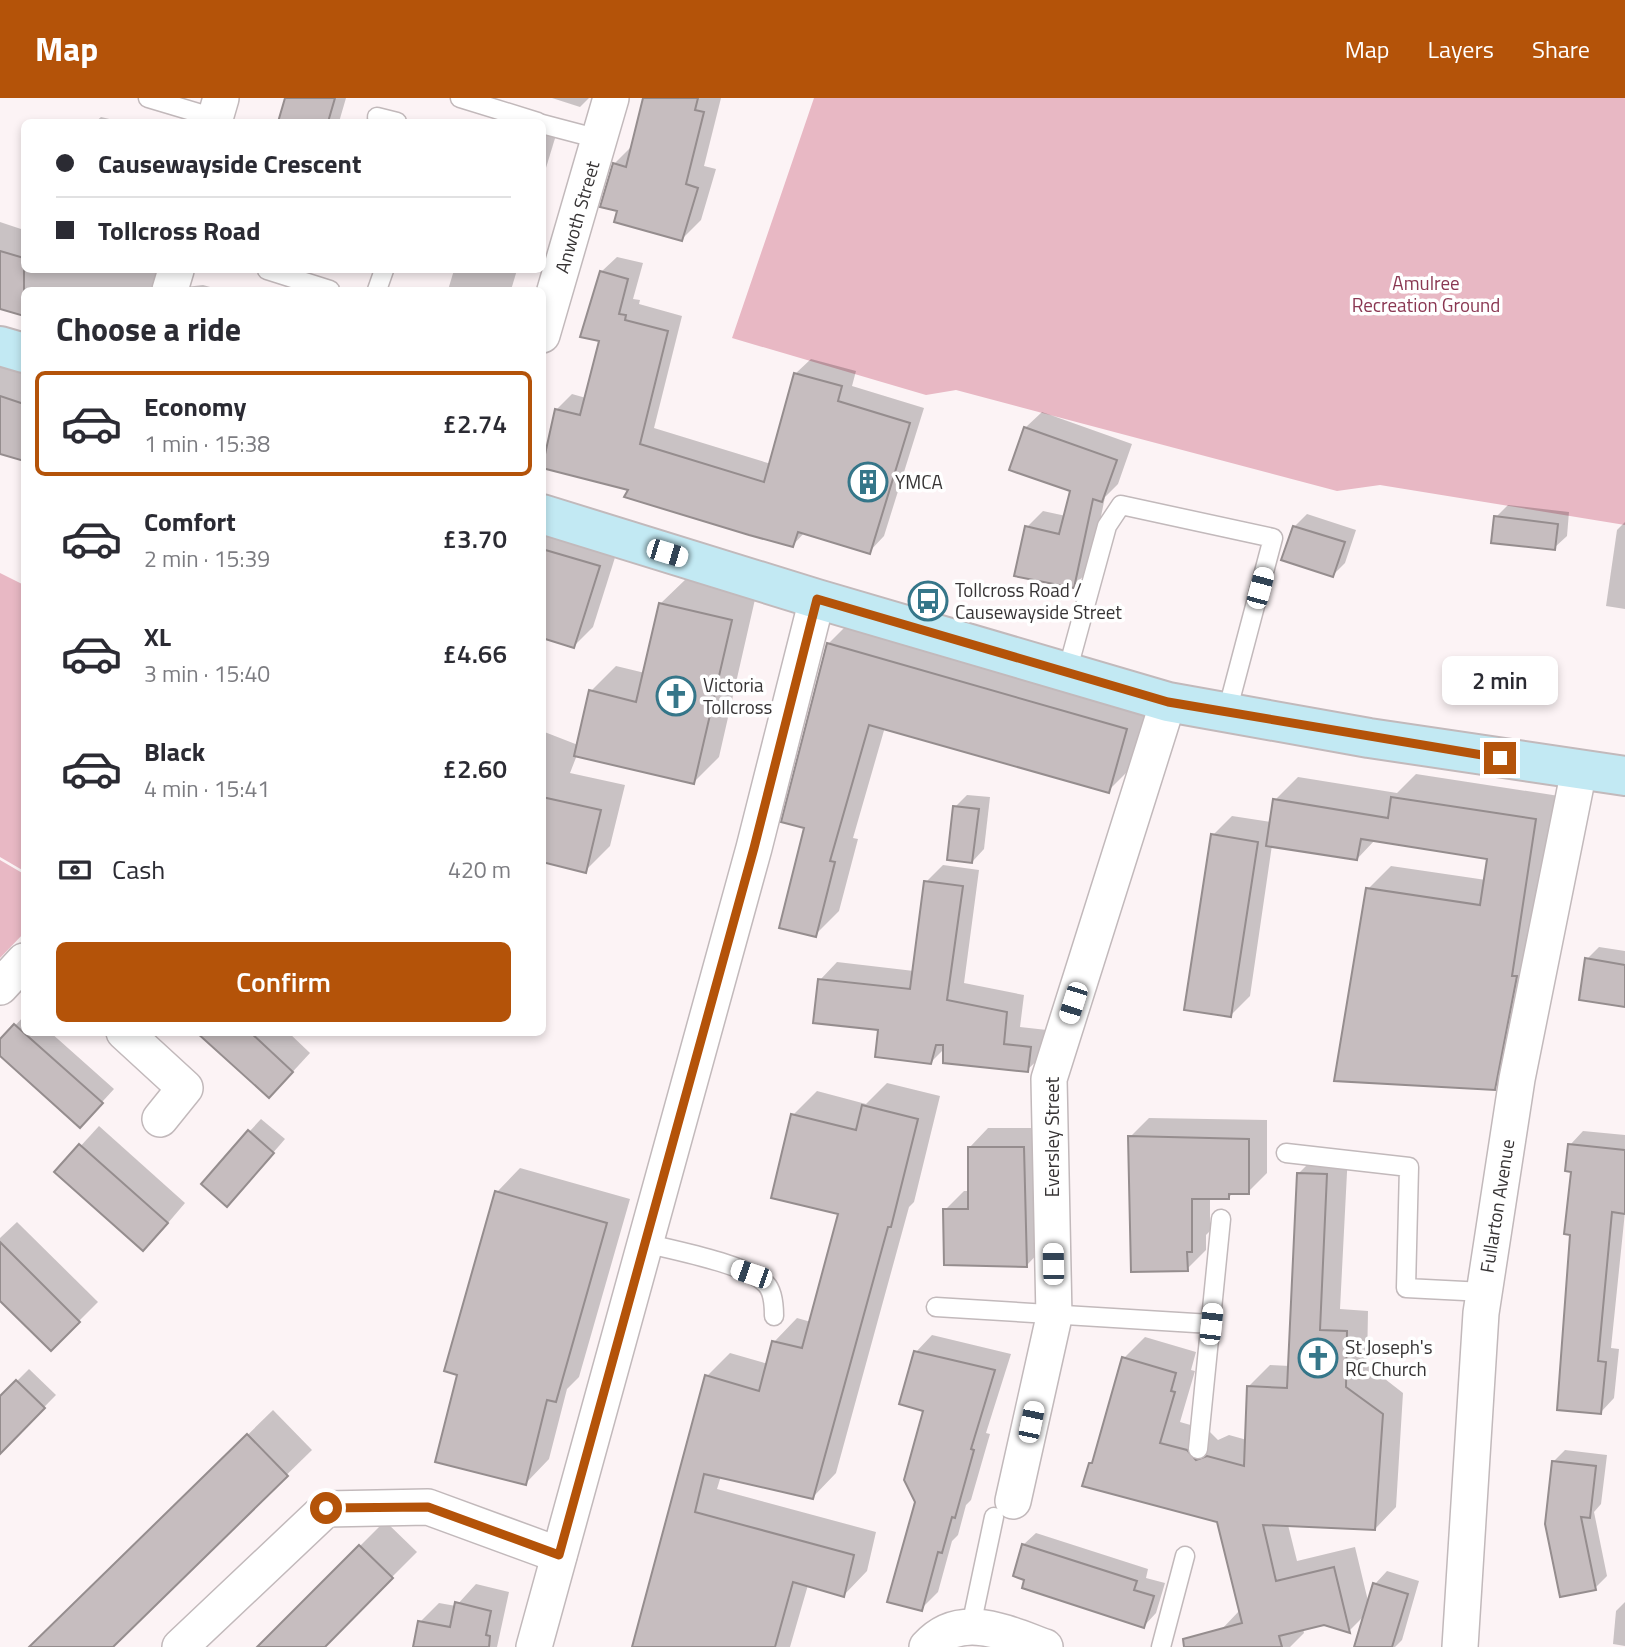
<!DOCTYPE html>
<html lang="en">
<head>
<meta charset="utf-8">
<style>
	body { margin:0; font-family:"Titillium Web",sans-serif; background:#f7f7f7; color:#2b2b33; height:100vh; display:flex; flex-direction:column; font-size:26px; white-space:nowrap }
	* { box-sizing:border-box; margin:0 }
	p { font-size:23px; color:#7c7c81 }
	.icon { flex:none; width:38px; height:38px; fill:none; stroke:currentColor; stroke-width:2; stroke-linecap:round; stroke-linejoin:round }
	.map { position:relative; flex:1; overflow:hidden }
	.drawer { position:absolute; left:21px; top:189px; width:525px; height:749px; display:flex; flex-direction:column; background:#fff; border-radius:10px; box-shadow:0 4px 10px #0003 }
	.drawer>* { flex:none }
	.top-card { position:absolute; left:21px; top:21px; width:525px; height:154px; border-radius:10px; box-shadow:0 4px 10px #0003; display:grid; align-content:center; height:154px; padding:0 35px; background:#fff }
	.end { position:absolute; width:32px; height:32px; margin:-16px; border:9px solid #b45309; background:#fff; box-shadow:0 0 0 4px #fff }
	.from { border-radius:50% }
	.bubble { position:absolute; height:49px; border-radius:10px; background:#fff; box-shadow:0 4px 10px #0003; font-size:23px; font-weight:600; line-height:49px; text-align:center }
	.car { position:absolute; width:21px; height:42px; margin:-21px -10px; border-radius:9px; box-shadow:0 0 5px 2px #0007; background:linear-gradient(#fff 24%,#345 0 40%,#fff 0 76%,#345 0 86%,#fff 0) }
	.top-card b { display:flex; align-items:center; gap:24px; height:66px; font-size:26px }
	.top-card b+b { border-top:2px solid #e1e1e2 }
	.top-card i { width:18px; height:18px; background:#2b2b33 }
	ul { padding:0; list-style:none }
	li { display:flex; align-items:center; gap:21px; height:105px; margin:0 14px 10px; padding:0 21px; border:4px solid transparent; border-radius:10px }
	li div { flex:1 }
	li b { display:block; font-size:26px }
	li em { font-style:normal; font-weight:600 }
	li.selected { border-color:#b45309 }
	li>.icon { width:63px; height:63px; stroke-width:1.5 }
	h2 { padding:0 35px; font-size:32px; line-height:84px }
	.pay { display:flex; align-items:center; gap:18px; height:77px; padding:0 35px; font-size:26px }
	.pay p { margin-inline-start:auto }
	.action { display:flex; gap:14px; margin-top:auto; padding:14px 35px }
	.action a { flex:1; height:80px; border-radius:10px; background:#b45309; color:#fff; font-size:28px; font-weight:600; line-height:80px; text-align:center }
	header { display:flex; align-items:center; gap:42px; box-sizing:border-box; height:98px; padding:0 35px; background:#b45309; color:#fff }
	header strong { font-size:33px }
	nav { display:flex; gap:38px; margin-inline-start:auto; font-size:24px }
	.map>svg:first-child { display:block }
	.green { fill:#e8b8c4 }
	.shadow { fill:#0003 }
	.building { fill:#c6bdbf; stroke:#958d8e; stroke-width:2 }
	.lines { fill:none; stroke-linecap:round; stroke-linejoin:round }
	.lane-casing { stroke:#c2b9bb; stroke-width:21 }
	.street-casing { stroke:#c2b9bb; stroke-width:38 }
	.secondary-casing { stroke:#c2b9bb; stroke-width:42 }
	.lane { stroke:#fff; stroke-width:18 }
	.street { stroke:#fff; stroke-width:35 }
	.secondary { stroke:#c2e9f3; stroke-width:38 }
	.route { stroke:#b45309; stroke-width:9 }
	.labels { text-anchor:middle; stroke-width:7; stroke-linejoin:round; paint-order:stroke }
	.street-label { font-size:19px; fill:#373435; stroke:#fff }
	.park-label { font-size:19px; fill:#8a3752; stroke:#fff }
	.poi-label { font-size:19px; fill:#373435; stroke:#fff; text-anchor:start }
</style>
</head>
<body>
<header>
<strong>Map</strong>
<nav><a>Map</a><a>Layers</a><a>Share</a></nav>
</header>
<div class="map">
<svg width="1625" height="1549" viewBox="0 0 1625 1549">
	<rect width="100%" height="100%" fill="#fcf3f5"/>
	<g class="green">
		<polygon points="814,0 1625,0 1625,427 1380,387 1337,393 956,292 926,297 732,240"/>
		<polygon points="0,475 24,487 24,773 0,759"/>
		<polygon points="0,762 24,776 24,835 0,860"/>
	</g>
	<g class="shadow">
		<polygon points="287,0 346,0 339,24 280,24"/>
		<polygon points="552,0 589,0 580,9"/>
		<polygon points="644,0 721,0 704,68 716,71 701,122 682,141 619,112 614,66 632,48"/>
		<polygon points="101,19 122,24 95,24"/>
		<polygon points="542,33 556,37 542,83"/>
		<polygon points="0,124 24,132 24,172 158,172 186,189 203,187 221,192 24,192 24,215 0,208"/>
		<polygon points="617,159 643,165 633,201 640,202 639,206 682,218 654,330 771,366 795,276 811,261 856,273 852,288 924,310 884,438 869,454 805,434 793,447 630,391 542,368 556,312 572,296 586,300 602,242 601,174"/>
		<polygon points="454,172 517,172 511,192 448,192"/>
		<polygon points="0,266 24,274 24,361 0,354"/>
		<polygon points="1042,314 1132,346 1118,386 1105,399 1090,472 1073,488 1027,429 1043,413 1066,418 1072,392 1025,330"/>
		<polygon points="1508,407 1569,414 1567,438 1554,450 1496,419"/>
		<polygon points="1307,416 1356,432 1345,465 1333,477 1294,429"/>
		<polygon points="1625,424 1625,511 1606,508 1617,432"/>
		<polygon points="542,427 618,450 593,529 574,548 542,538"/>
		<polygon points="686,481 756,497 719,659 694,684 577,657 570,675 625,687 610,748 585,773 542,739 542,633 578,647 591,593 616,568 645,575 660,506"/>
		<polygon points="852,522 1150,607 1132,669 1108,693 885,629 853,740 858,741 839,813 815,837 806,729 828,546"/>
		<polygon points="1416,676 1559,698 1517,967 1494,990 1336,982 1368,791 1391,768 1486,782 1489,759 1375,742 1357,761 1272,747 1250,898 1231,917 1213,737 1232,718 1271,724 1275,702 1298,679 1397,695"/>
		<polygon points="967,697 990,699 984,751 972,764 955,709"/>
		<polygon points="943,767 979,772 964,885 1024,897 1020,929 1047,932 1045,955 1027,972 944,951 931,964 880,931 820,882 837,864 914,873 926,784"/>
		<polygon points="1599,849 1625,853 1625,908 1587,861"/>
		<polygon points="24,918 24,934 50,934 114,991 92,1015 0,956 0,944"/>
		<polygon points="198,934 288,934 310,955 287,980"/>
		<polygon points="887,985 940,998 914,1104 909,1109 836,1375 813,1399 721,1378 717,1391 876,1434 867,1473 844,1497 808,1487 790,1549 634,1549 707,1278 730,1255 768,1266 774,1244 797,1220 811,1224 840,1115 793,1017 817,993 866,1006"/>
		<polygon points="1149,1020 1267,1022 1267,1075 1248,1094 1234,1094 1228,1100 1210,1100 1210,1133 1206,1137 1206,1152 1187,1171 1130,1039"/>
		<polygon points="261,1021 285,1041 239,1094 249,1034"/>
		<polygon points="99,1028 185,1105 162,1132 57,1074"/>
		<polygon points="988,1030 1043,1030 1045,1148 1027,1167 945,1112 964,1093 970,1093 970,1049"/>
		<polygon points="1583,1033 1625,1037 1625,1114 1611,1250 1619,1251 1614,1300 1601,1314 1572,1136 1573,1072 1570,1047"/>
		<polygon points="1320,1054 1348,1055 1340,1211 1368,1213 1367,1267 1403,1295 1396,1409 1375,1431 1288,1427 1297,1463 1355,1449 1369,1507 1375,1486 1387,1473 1419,1483 1402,1542 1395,1549 1373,1549 1366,1516 1349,1533 1324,1525 1303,1531 1304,1535 1290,1549 1223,1549 1221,1532 1240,1512 1219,1423 1090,1366 1094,1361 1124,1260 1145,1239 1196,1254 1191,1272 1195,1273 1180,1324 1208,1332 1218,1342 1229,1337 1247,1342 1249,1288 1270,1267 1290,1268 1299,1075"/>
		<polygon points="520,1070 630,1101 579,1279 567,1291 549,1361 526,1385 460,1275 497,1094"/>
		<polygon points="17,1124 98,1204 51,1251 0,1201 0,1140"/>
		<polygon points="932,1237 1011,1256 986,1335 990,1336 971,1402 966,1407 958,1437 952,1443 938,1494 921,1511 916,1404 925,1312 916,1254"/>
		<polygon points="29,1271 56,1297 0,1354 0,1300"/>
		<polygon points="273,1312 312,1352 111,1549 31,1549"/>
		<polygon points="1565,1352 1607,1357 1601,1406 1594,1414 1607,1478 1595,1490 1553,1364"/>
		<polygon points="385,1423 417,1454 322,1549 259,1549"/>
		<polygon points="1036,1435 1148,1471 1146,1480 1165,1485 1156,1515 1144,1528 1023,1447"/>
		<polygon points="476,1486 509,1494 497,1549 414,1549 420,1524 439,1505 456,1508"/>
		<polygon points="1625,1504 1625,1548 1613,1546 1616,1513"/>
	</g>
	<g class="building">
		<polygon points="285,0 335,0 328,24 278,24"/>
		<polygon points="643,0 698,0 695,12 704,14 686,86 698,90 682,143 614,124 617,113 600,109 613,65 626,69"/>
		<polygon points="0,153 24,160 24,218 0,211"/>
		<polygon points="600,173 628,181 619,216 626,217 625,222 668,233 640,346 764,384 794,275 842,288 838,303 910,325 870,456 798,434 793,449 749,437 624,399 628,392 542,370 555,311 580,317 599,243 580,239"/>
		<polygon points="0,298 24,306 24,363 0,356"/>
		<polygon points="1024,329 1117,362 1102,404 1093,401 1074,490 1014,478 1025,428 1059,436 1070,393 1009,372"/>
		<polygon points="1494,418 1558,426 1555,452 1491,445"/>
		<polygon points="1293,428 1345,444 1333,479 1281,462"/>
		<polygon points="542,451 600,468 574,550 542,540"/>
		<polygon points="659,505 732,522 694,686 574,658 589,592 636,604"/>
		<polygon points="827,545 1127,631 1109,695 869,627 830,763 835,764 816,839 779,830 804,730 781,724"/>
		<polygon points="542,699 601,712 586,775 542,764"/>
		<polygon points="1391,699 1536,721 1512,878 1517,878 1495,992 1334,983 1366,790 1480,807 1487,761 1361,741 1357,762 1266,748 1273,701 1388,720"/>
		<polygon points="953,708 979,711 972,765 947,762"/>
		<polygon points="1211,736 1258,744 1231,919 1184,912"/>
		<polygon points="924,783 963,788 947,902 1007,914 1004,946 1031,949 1028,974 943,965 943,947 936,947 931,966 875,959 878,932 813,925 818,881 910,891"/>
		<polygon points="1585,860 1625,867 1625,909 1579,902"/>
		<polygon points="14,926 103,1005 80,1030 0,958 0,941"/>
		<polygon points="196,934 250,934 293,974 269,1000"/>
		<polygon points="862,1007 918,1021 891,1129 888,1129 813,1401 704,1376 695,1414 854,1457 844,1499 793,1484 775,1549 632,1549 705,1277 759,1293 772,1243 802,1250 838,1116 771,1100 791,1016 856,1032"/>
		<polygon points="248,1032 274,1055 227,1109 201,1086"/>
		<polygon points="1128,1038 1249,1041 1249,1096 1229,1096 1229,1101 1192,1101 1192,1154 1187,1154 1188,1173 1131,1174"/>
		<polygon points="79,1046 168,1125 143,1153 54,1074"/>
		<polygon points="1568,1046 1625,1052 1625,1116 1612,1114 1598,1263 1606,1264 1601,1316 1557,1312 1570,1137 1564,1136 1571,1074 1565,1073"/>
		<polygon points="968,1049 1024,1049 1027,1169 944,1167 943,1111 968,1111"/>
		<polygon points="1297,1075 1327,1076 1320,1232 1347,1233 1346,1289 1383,1316 1375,1432 1263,1427 1276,1483 1334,1469 1350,1535 1324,1527 1279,1538 1282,1549 1184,1549 1183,1541 1242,1525 1217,1424 1082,1388 1089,1365 1092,1365 1122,1259 1176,1275 1171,1293 1175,1294 1160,1345 1187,1352 1196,1362 1207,1358 1244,1368 1247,1288 1287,1290"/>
		<polygon points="495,1093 607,1125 556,1304 547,1302 526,1387 435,1364 457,1277 444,1273"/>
		<polygon points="0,1144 80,1224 51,1253 0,1203"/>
		<polygon points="914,1253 995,1272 971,1351 974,1352 955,1420 952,1419 942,1455 938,1454 922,1513 887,1504 915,1404 904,1382 923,1313 899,1306"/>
		<polygon points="16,1282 45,1310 0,1356 0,1298"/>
		<polygon points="247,1336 288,1378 113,1549 29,1549"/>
		<polygon points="1552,1363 1596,1368 1590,1420 1581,1419 1596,1492 1560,1499 1545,1426"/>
		<polygon points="1022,1446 1137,1483 1134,1492 1154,1498 1144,1530 1022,1490 1024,1482 1013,1478"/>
		<polygon points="359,1447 393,1480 325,1549 257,1549"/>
		<polygon points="1373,1485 1408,1496 1392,1549 1354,1549"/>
		<polygon points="455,1504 491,1513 486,1537 490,1538 489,1549 413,1549 418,1523 450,1529"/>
	</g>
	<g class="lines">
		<defs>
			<g id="lane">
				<polyline points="148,0 215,20"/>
				<polyline points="460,0 538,24"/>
				<polyline points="377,19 397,24"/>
				<polyline points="542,26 599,41"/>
				<polyline points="267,172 330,192"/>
				<polyline points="377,192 384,172"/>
				<polyline points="1067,574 1107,428 1121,407 1273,440 1227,614"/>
				<polyline points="1286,1055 1409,1069 1406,1190 1484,1194"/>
				<path d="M 645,1145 C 673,1152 747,1166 766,1186 C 773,1193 774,1208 774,1218"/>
				<polyline points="936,1209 1211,1226"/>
				<polyline points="1198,1351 1221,1121"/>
				<polyline points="971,1528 994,1419"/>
				<polyline points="1161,1549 1185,1458"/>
			</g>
			<g id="street">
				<polyline points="214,24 221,0"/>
				<polyline points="170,192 176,172"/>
				<polyline points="542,237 611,0"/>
				<polyline points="0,889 24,863"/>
				<polyline points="124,934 185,990 160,1021"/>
				<polyline points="1013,1403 1054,1219 1049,981 1168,604"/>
				<polyline points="180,1549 326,1411 428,1409 559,1457"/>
				<polyline points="534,1549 754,750 817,501"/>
				<path d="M 927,1549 C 960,1512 1006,1535 1045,1549"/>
				<polyline points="1460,1549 1481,1215 1517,981 1579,672"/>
			</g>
			<g id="secondary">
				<polyline points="0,248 24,255"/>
				<polyline points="542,416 817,501 1168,604 1369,640 1625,678"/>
			</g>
		</defs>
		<use href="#lane" class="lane-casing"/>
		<use href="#street" class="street-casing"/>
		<use href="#secondary" class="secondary-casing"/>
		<use href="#lane" class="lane"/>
		<use href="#street" class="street"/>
		<use href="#secondary" class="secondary"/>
	</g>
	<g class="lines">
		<polyline class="route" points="326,1410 428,1409 559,1457 754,750 817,501 1168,604 1500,660"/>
	</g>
	<defs>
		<symbol id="building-ring" viewBox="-11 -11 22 22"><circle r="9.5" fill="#fff" stroke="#357689" stroke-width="1.5"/><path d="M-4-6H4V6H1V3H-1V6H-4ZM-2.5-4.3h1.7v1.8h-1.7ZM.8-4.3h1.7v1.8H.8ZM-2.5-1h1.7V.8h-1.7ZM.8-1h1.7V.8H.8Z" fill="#357689"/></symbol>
		<symbol id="bus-ring" viewBox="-11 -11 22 22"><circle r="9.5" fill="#fff" stroke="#357689" stroke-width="1.5"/><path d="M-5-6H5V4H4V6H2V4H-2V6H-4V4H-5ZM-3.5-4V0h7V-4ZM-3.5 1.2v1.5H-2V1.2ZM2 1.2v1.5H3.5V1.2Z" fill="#357689"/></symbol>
		<symbol id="church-ring" viewBox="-11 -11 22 22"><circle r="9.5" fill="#fff" stroke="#357689" stroke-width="1.5"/><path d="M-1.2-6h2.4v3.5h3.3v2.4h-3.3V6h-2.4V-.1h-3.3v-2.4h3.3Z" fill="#357689"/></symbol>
	</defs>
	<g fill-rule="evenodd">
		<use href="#building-ring" x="846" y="362" width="44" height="44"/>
		<use href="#bus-ring" x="906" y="481" width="44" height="44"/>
		<use href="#church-ring" x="654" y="576" width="44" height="44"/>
		<use href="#church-ring" x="1296" y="1238" width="44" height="44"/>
	</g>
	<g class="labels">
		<g class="street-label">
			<text transform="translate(577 119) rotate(-74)" y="7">Anwoth Street</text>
			<text transform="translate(1052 1039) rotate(-90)" y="7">Eversley Street</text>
			<text transform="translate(1497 1108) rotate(-81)" y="7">Fullarton Avenue</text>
		</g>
		<g class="park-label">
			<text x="1426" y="192">Amulree<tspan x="1426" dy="22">Recreation Ground</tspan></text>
		</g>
		<g class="poi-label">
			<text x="895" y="391">YMCA</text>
			<text x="955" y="499">Tollcross Road /<tspan x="955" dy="22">Causewayside Street</tspan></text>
			<text x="703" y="594">Victoria<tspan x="703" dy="22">Tollcross</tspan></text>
			<text x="1345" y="1256">St Joseph's<tspan x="1345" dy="22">RC Church</tspan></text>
		</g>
	</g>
</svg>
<i class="end from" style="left:326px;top:1410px"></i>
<i class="end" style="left:1500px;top:660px"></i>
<div class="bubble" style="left:1442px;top:558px;width:116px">2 min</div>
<i class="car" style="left:667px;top:455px;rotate:107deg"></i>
<i class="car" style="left:1260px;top:490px;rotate:15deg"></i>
<i class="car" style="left:1073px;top:905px;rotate:198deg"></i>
<i class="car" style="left:1053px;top:1166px;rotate:359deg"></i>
<i class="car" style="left:751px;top:1176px;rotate:289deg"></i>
<i class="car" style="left:1211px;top:1226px;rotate:6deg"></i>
<i class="car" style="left:1031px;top:1324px;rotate:12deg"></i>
<div class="top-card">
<b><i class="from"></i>Causewayside Crescent</b>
<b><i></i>Tollcross Road</b>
</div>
<section class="drawer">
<h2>Choose a ride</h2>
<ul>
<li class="selected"><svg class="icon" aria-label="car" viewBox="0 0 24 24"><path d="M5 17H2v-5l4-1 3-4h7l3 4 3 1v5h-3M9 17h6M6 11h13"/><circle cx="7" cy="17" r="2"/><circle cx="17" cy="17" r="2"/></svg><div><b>Economy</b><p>1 min · 15:38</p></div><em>£2.74</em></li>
<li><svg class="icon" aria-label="car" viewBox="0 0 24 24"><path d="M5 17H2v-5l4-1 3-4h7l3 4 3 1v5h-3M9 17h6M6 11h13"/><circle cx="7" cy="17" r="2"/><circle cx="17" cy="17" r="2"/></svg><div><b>Comfort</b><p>2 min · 15:39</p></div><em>£3.70</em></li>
<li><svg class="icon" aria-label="car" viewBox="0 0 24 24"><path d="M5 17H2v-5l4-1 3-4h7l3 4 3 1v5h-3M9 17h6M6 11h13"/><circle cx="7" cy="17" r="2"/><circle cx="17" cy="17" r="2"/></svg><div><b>XL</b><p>3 min · 15:40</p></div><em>£4.66</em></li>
<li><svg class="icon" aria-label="car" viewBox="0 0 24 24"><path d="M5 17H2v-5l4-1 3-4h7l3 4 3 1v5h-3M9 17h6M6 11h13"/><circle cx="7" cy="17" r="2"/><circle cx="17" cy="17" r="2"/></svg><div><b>Black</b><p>4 min · 15:41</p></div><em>£2.60</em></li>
</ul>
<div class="pay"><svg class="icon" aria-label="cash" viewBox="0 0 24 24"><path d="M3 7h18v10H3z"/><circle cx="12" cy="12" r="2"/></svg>Cash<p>420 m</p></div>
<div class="action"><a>Confirm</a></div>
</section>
</div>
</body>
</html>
